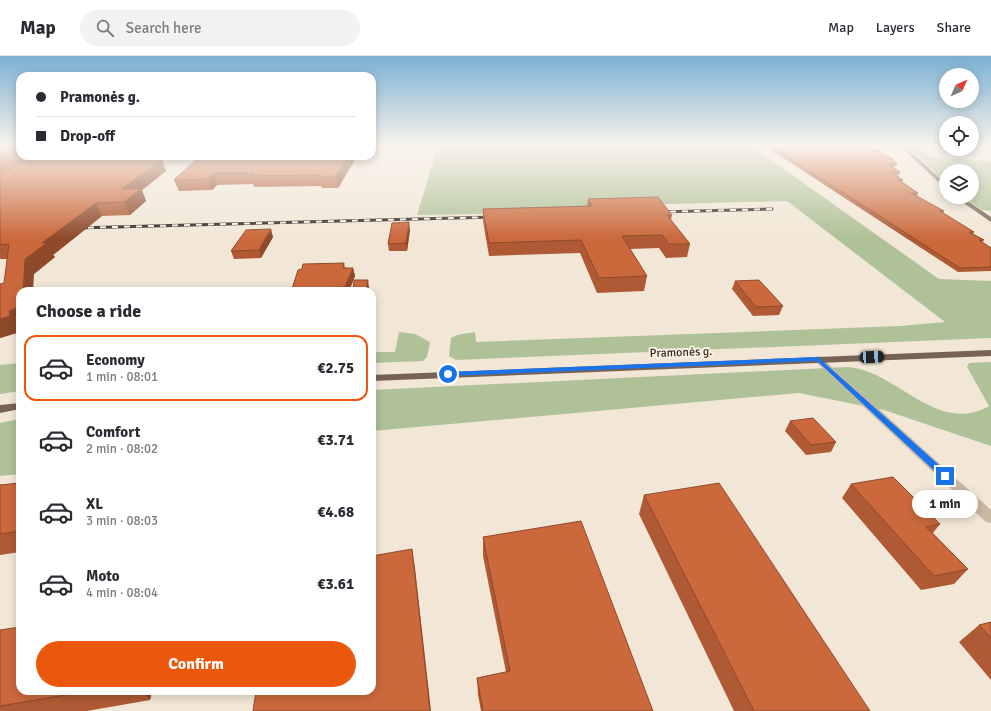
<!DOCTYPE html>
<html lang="en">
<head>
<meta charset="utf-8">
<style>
	body { margin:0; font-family:Signika,sans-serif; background:#f2f2f3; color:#2b2b33; height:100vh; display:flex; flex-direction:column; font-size:15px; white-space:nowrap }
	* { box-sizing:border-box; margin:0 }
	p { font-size:13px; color:#7c7c81 }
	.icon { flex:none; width:22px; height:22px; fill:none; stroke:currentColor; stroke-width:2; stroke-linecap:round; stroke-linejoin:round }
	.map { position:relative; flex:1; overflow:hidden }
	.sheet { position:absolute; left:16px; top:231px; width:360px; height:408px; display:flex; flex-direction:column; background:#fff; border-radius:12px; box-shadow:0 2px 10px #0003 }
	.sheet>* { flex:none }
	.hud { position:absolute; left:16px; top:16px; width:360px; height:88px; border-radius:12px; box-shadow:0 2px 10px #0003; display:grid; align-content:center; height:88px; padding:0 20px; background:#fff }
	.needle { width:26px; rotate:45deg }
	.fabs { position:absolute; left:939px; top:12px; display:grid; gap:8px }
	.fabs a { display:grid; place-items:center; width:40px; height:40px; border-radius:50%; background:#fff; box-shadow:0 2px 10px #0003; font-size:20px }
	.end { position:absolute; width:18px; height:18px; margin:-9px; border:5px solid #1a73e8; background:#fff; box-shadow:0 0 0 2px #fff }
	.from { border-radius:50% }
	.bubble { position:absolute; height:28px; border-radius:14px; background:#fff; box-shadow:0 2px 10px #0003; font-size:13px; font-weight:800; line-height:28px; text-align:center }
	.car { position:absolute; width:12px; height:24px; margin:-12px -6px; border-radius:5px; box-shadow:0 0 3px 1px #0007; background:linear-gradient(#222 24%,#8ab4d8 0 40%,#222 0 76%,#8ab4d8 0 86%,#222 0) }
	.hud b { display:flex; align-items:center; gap:14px; height:38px; font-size:15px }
	.hud b+b { border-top:1px solid #e1e1e2 }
	.hud i { width:10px; height:10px; background:#2b2b33 }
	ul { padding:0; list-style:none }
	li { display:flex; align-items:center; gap:12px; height:66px; margin:0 8px 6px; padding:0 12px; border:2px solid transparent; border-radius:12px }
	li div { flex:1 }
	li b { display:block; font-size:15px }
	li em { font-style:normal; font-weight:800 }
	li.on { border-color:#ea580c }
	li>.icon { width:36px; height:36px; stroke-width:1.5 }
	h2 { padding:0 20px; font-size:18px; line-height:48px }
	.button { display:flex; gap:8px; margin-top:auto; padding:8px 20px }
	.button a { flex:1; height:46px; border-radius:24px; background:#ea580c; color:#fff; font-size:16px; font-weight:800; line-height:46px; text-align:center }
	header { display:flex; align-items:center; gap:24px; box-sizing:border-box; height:56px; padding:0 20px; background:#fff; border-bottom:1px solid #e1e1e2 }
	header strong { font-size:19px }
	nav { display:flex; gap:22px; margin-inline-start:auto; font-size:14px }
	.search { width:280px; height:36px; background:#f2f2f3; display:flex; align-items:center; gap:10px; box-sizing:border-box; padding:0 14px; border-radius:22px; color:#7c7c81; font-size:15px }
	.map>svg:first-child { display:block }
	.green { fill:#afc197 }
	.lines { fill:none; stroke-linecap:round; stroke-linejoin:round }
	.minor { fill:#cab8a3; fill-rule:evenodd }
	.major { fill:#776355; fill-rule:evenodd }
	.rail-casing { stroke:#342b25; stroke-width:3 }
	.rail { stroke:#faf1e3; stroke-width:2; stroke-dasharray:6; stroke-linecap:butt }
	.wall { fill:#af5a34 }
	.shaded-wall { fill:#8e4a2a }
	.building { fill:#cb693c; stroke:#8e4a2a }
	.route { fill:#1a73e8 }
	.labels { text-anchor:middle; stroke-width:4; stroke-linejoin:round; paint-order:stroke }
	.street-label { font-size:12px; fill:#342b25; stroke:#faf1e3 }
</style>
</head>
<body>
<header>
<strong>Map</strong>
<div class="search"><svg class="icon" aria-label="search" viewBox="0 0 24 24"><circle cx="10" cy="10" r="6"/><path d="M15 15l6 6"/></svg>Search here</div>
<nav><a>Map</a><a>Layers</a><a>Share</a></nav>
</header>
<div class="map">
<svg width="991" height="655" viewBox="0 0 991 655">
	<rect width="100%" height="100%" fill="#f2e7d7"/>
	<g class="green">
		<polygon points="438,90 751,90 939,223 991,225 991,282 456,304 449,300 451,282 457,279 475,276 476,286 900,270 945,266 787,145 555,151 541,157 417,159"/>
		<polygon points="907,90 917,90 930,101 991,105 991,155 982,154 964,141 972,141 972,115 946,115 946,127"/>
		<polygon points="399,276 415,278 430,286 427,301 423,305 372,307 372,296 395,296"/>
		<path d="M 991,306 L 991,390 L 884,354 L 799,337 L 372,375 L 372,334 L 848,311 C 896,314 937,380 989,350 L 967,311 L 969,307 Z"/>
		<polygon points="20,307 20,335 0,338 0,309"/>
		<polygon points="20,363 20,418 0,420 0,367"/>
	</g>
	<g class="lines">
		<polygon class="minor" points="818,300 821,301 991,454 991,467 986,466 815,305 813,303"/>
		<g class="major">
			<polygon points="900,90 905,90 946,128 946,133"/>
			<polygon points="955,141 962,141 991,161 991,166"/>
			<polygon points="991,294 991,300 372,325 372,319"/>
			<polygon points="20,347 20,353 0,357 0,349"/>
		</g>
		<defs>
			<g id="rail">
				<polyline points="658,156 772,153"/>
				<polyline points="76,172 494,161"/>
			</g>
		</defs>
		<use href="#rail" class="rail-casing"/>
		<use href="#rail" class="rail"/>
	</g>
	<g class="wall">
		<polygon points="0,90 20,100 167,100 162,104 166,115 142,134 146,145 130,159 102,160 53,199 55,201 34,218 20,235 20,270 19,270 20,276 0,282 4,227 8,203 0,203 0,118 3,117 0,117"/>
		<polygon points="765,90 869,90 893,103 893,104 896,110 892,110 900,116 899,119 895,119 903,124 902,126 918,137 917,140 944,155 943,157 974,176 973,178 984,184 982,186 991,192 991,215 958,216"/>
		<polygon points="200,100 354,105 338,132 322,132 321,130 254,131 253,128 217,129 212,134 179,135 174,124"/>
		<polygon points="588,143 672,159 671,164 690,188 687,201 666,202 659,192 630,193 647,220 644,235 597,237 580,197 489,200 483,165 483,153 587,150"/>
		<polygon points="410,174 407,195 389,195 388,188"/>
		<polygon points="273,181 261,202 234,203 231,195"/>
		<polygon points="344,207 345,212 353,212 355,220 349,235 292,235 292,233"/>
		<polygon points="735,225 783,250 779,259 753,260 732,233"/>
		<polygon points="790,365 836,386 831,396 806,399 785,375"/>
		<polygon points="20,427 20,496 0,499 0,429"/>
		<polygon points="851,428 940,468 933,477 968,513 954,528 921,534 842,442"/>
		<polygon points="644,439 870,655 734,655 639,458"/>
		<polygon points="483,481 653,655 481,655 478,639 477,622 506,616 483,500"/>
		<polygon points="991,566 991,624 959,586 979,569"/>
		<polygon points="0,574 20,635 152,635 150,644 87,655 0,655"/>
	</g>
	<g class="shaded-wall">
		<polygon points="150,100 167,100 162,104 166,115 142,134 146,145 130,159 124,146 122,133 145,104"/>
		<polygon points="349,100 353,100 354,105 338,132 336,120"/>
		<polygon points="897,107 896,110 886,111 888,108"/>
		<polygon points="214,117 217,129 212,134 208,123"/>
		<polygon points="96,147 102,160 53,199 55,201 34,218 33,235 23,235 25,203 42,187"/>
		<polygon points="409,166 410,174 407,195 406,187"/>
		<polygon points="271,173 273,181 261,202 259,194"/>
		<polygon points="353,212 355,220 349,235 346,235 345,231"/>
		<polygon points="368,224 369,232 369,235 366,235"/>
		<polygon points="20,251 20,270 19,270 20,276 0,282 0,263 9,255"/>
		<polygon points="412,493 415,512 431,655 430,655"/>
		<polygon points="141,635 152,635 150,644"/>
	</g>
	<g class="building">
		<polygon points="0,90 20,90 20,100 150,100 145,104 162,103 122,133 141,133 124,146 96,147 42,187 47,187 25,203 23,235 20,235 20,251 9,255 10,260 0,263 0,228 4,227 9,188 0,189 0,118 25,105 0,105"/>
		<polygon points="771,90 869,90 893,103 890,103 897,107 888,108 900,116 889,116 899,121 897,121 903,124 899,124 918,137 911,137 944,155 940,155 974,176 969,176 984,184 979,184 991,192 991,211 960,212"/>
		<polygon points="200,100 349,100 336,120 319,121 320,119 251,120 254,117 214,117 208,123 174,124"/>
		<polygon points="658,141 672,159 667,159 690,188 669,188 662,179 622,180 647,220 599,222 581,184 489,187 483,153 592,150 588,143"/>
		<polygon points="409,166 406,187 388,188 392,167"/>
		<polygon points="271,173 259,194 231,195 246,174"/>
		<polygon points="344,207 343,212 353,212 345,231 292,233 298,214 302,213 303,208"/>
		<polygon points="354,224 368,224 366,235 353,235"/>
		<polygon points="759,224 783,250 756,251 735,225"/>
		<polygon points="813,362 836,386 811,389 790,365"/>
		<polygon points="893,421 940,468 926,471 968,513 934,520 851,428"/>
		<polygon points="20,427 20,475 0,478 0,429"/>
		<polygon points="719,427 870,655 754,655 644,439"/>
		<polygon points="581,465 653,655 483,655 477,622 510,615 483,481"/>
		<polygon points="412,493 430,655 253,655 256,635 372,635 372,500"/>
		<polygon points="991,566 991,582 979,569"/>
		<polygon points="20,571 20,635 89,635 0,650 0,574"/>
	</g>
	<linearGradient id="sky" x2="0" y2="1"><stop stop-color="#7ab0d2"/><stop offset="0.49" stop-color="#f9f4ed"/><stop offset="1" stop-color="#f9f4ed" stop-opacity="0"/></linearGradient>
	<rect width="991" height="182" fill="url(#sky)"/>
	<polygon class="route" points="818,301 948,417 948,422 942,422 817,305 448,320 445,318 448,316"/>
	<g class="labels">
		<g class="street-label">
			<text transform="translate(681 296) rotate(-2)" y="4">Pramonės g.</text>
		</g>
	</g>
</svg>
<div class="fabs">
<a><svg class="needle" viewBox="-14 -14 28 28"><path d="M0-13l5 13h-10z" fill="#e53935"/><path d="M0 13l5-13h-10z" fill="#7c7c81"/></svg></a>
<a><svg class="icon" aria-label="locate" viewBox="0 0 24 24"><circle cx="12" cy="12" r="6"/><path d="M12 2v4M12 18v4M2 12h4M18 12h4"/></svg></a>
<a><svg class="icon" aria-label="layers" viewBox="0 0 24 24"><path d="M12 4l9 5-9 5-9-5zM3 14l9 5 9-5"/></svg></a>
</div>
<i class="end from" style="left:448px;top:318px"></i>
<i class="end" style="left:945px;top:420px"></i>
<div class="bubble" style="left:912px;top:434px;width:66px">1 min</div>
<i class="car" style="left:872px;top:301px;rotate:87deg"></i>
<div class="hud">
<b><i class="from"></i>Pramonės g.</b>
<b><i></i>Drop-off</b>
</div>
<section class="sheet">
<h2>Choose a ride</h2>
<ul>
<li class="on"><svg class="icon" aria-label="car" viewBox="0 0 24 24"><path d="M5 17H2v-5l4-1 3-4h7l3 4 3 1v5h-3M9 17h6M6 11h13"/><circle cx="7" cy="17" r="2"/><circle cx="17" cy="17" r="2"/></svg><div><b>Economy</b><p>1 min · 08:01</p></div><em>€2.75</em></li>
<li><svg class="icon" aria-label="car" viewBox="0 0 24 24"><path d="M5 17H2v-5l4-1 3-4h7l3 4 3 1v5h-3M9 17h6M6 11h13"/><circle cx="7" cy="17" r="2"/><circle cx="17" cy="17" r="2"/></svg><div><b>Comfort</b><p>2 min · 08:02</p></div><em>€3.71</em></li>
<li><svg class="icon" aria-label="car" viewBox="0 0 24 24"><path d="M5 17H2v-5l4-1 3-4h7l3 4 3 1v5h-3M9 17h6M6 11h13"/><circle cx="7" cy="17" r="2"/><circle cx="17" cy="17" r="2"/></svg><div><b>XL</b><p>3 min · 08:03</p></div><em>€4.68</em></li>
<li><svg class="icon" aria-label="car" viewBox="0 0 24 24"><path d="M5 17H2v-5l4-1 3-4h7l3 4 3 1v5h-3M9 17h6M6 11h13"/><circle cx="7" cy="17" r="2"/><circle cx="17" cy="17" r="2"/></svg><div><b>Moto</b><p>4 min · 08:04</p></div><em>€3.61</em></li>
</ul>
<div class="button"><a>Confirm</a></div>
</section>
</div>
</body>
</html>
